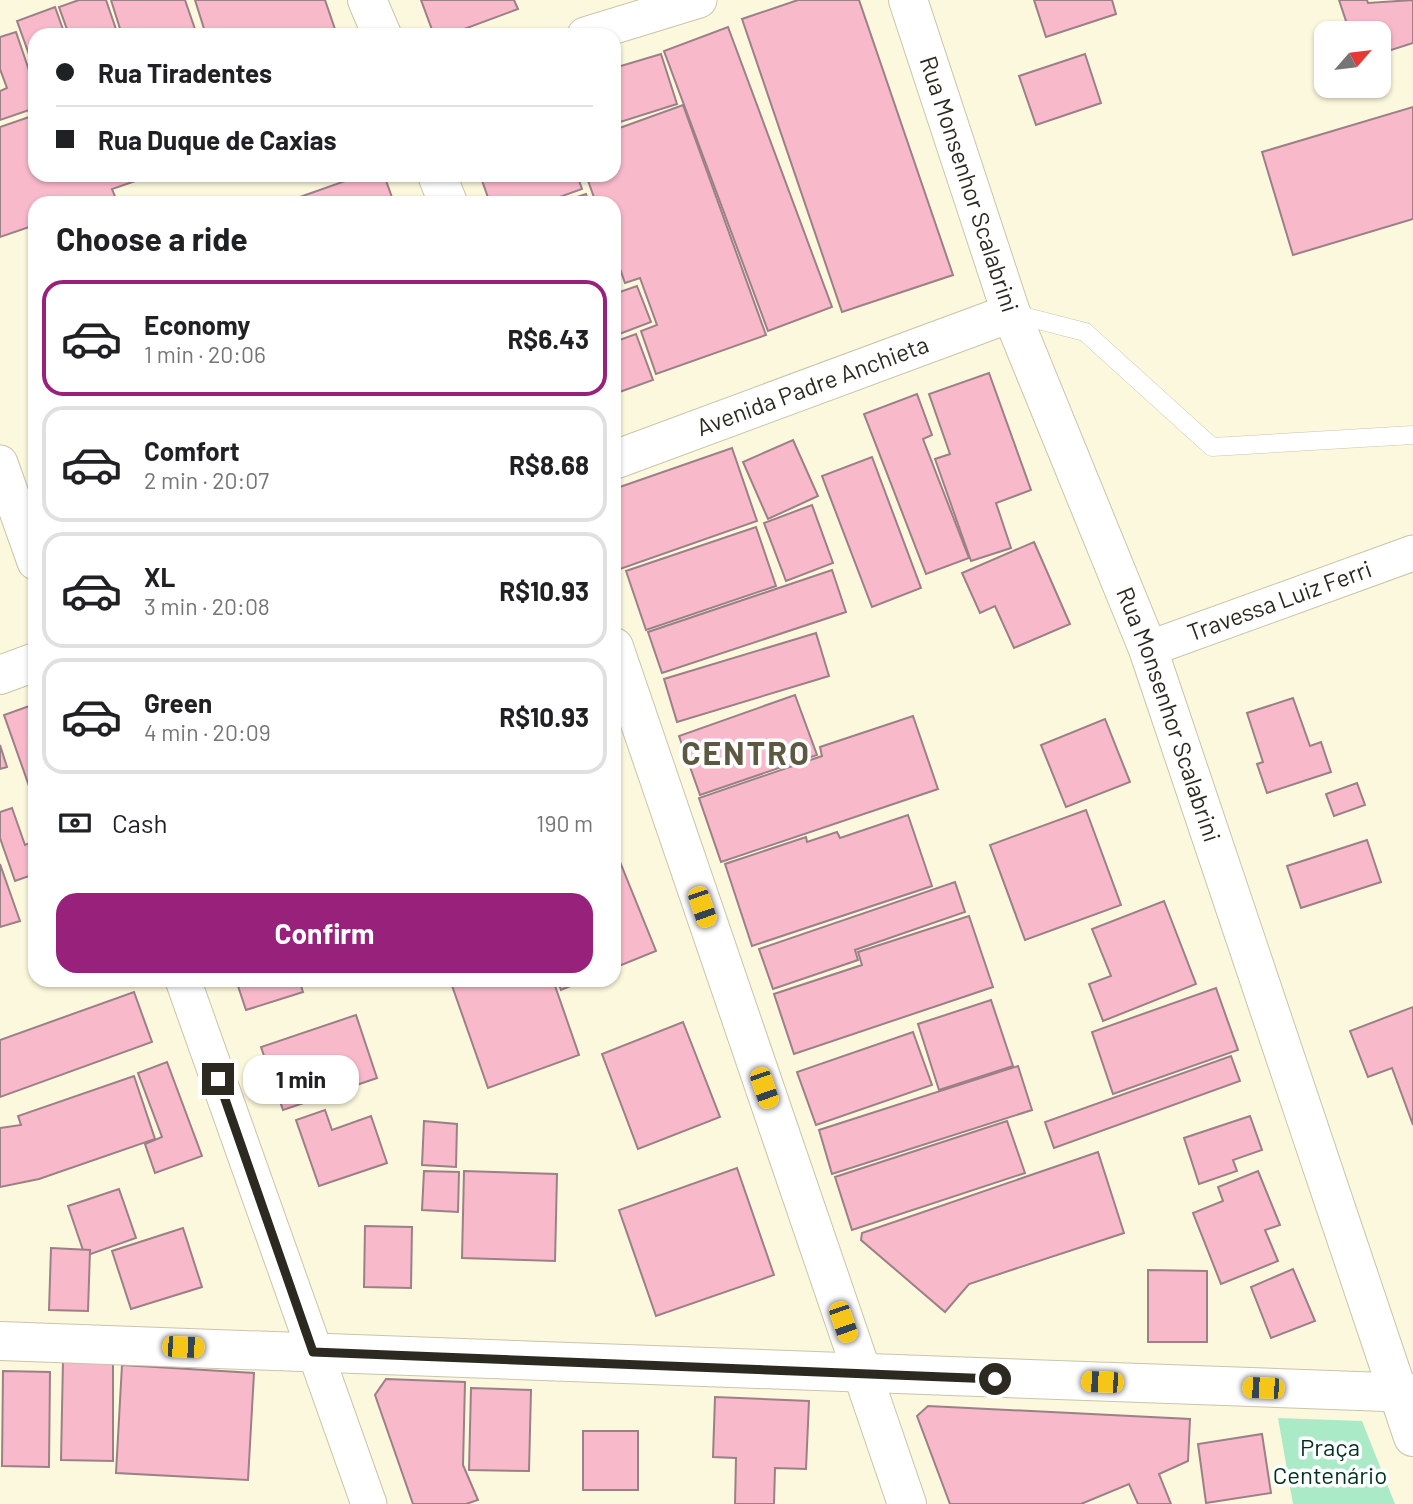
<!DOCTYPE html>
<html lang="en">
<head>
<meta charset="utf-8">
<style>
	body { margin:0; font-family:Barlow,sans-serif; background:#f2f2f2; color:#202124; height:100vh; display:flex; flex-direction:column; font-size:26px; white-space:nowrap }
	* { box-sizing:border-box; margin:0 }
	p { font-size:23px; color:#757577 }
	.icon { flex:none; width:38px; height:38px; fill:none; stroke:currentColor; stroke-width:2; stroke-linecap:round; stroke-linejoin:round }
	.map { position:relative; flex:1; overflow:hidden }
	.panel { position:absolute; left:28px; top:196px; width:593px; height:791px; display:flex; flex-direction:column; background:#fff; border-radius:21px; box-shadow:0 2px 5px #0004 }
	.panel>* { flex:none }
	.guide { position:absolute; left:28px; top:28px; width:593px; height:154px; border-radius:21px; box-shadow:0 2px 5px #0004; display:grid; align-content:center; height:154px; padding:0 28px; background:#fff }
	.needle { width:46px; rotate:62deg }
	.fabs { position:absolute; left:1314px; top:21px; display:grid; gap:14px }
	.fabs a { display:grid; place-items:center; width:77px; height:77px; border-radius:14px; background:#fff; box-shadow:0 2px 5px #0004; font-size:35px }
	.end { position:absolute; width:32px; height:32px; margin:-16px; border:9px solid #2c2a20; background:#fff; box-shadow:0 0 0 4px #fff }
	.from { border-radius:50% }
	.bubble { position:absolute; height:49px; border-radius:21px; background:#fff; box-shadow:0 2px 5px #0004; font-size:23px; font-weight:700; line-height:49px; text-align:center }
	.car { position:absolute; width:21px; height:42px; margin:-21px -10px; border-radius:9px; box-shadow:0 0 5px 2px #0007; background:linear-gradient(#f5c518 24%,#345 0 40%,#f5c518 0 76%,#345 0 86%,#f5c518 0) }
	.guide b { display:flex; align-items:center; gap:24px; height:66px; font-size:26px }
	.guide b+b { border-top:2px solid #e0e0e0 }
	.guide i { width:18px; height:18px; background:#202124 }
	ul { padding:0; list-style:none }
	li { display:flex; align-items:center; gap:21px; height:116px; margin:0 14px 10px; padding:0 14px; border:4px solid #e0e0e0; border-radius:21px }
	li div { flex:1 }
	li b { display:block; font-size:26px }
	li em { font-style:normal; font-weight:700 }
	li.active { border-color:#98217c }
	li>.icon { width:63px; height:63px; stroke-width:1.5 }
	h2 { padding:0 28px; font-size:32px; line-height:84px }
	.pay { display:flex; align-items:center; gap:18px; height:77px; padding:0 28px; font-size:26px }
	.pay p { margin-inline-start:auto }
	.action { display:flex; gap:14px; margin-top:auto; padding:14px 28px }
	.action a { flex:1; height:80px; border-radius:21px; background:#98217c; color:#fff; font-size:28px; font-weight:700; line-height:80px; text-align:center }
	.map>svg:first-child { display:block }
	.green { fill:#abeac6 }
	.building { fill:#f8b9cb; stroke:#9b8087; stroke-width:2 }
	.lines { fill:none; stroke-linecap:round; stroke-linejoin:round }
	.lane-casing { stroke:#c9c4aa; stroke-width:19 }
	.street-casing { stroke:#c9c4aa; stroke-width:37 }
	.secondary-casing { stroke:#c9c4aa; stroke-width:40 }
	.lane { stroke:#fff; stroke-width:18 }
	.street { stroke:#fff; stroke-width:35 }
	.secondary { stroke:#fff; stroke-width:38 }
	.route { stroke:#2c2a20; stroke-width:9 }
	.labels { text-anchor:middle; stroke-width:7; stroke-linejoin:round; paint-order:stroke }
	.street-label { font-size:24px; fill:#2c2a20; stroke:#fff }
	.park-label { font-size:24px; fill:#01321d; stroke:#fff }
	.district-label { font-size:32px; font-weight:bold; letter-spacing:2px; fill:#5d5841; stroke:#fff }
</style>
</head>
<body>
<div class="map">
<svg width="1413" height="1504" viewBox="0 0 1413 1504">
	<rect width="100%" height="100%" fill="#fcf8dd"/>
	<polygon class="green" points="1278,1418 1362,1421 1395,1504 1293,1504"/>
	<g class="building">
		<polygon points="79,0 106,0 118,35 69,35 59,7"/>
		<polygon points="111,0 185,0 197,35 122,35"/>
		<polygon points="195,0 325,0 337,35 206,35"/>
		<polygon points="421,0 514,0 518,9 448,35 434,35"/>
		<polygon points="798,0 859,0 953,275 842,312 742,19"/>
		<polygon points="1034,0 1112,0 1116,14 1046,37"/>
		<polygon points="1339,0 1367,0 1368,3 1413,0 1413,43 1379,54 1379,33 1362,33 1361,30 1350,33"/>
		<polygon points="55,7 65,35 35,35 35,71 17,21"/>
		<polygon points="728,27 832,307 768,331 664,51"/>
		<polygon points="16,32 35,88 35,108 0,120 0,91 7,88 0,69 0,37"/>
		<polygon points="661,54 677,104 614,124 614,68"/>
		<polygon points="1085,54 1101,103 1036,125 1019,76"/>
		<polygon points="683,105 766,335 656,374 641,331 657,325 640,278 625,283 614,252 614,203 596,203 586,175 614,175 614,130"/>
		<polygon points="1413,107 1413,219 1293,255 1262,152"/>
		<polygon points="35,115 35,175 140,175 141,179 112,189 116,199 104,203 35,203 35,225 0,237 0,127"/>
		<polygon points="362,175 384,175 394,203 283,203"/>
		<polygon points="480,175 577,175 582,189 543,203 490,203"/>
		<polygon points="586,194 589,203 559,203"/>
		<polygon points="637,286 651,322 614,336 614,294"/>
		<polygon points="636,334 653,380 614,394 614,342"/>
		<polygon points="989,373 1031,490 996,503 1011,548 971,561 935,459 950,454 929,394"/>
		<polygon points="917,394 932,435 923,439 969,558 926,574 864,414"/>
		<polygon points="793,440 818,496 768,519 743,462"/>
		<polygon points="732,448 757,521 620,569 614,553 614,489"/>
		<polygon points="872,457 921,588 872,607 822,476"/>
		<polygon points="812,505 833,563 786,581 764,523"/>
		<polygon points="756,527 776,586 646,630 626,571"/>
		<polygon points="1034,542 1070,624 1014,648 995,606 980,613 962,573"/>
		<polygon points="832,570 846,612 662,673 648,632"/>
		<polygon points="816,633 829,676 677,722 664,679"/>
		<polygon points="795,695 817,755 700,795 679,736"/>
		<polygon points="1293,698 1310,746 1321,742 1331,772 1267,793 1257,764 1263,762 1247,713"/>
		<polygon points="35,704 35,803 4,715"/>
		<polygon points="913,716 938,789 721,862 699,798 822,756 820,747"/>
		<polygon points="1105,719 1130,782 1066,807 1041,745"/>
		<polygon points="0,745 7,767 0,769"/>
		<polygon points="1357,783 1365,805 1334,816 1326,794"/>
		<polygon points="12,808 25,845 35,841 35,895 29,876 15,881 0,838 0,812"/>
		<polygon points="1086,810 1121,905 1025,940 990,845"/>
		<polygon points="908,815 932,886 752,946 725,864 806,837 807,842 837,832 840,838"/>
		<polygon points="1367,840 1381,882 1301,908 1287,866"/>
		<polygon points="614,847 656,951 614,968"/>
		<polygon points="0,864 20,921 0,927"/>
		<polygon points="955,882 965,912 855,950 858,960 773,989 759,949"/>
		<polygon points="1164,901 1196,984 1103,1021 1089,984 1111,976 1092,929"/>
		<polygon points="969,916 993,987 794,1054 774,994 862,965 858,952"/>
		<polygon points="236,980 299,980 303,992 246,1010"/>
		<polygon points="450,980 553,980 579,1055 488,1088"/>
		<polygon points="557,980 585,980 561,990"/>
		<polygon points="1216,988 1238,1050 1113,1094 1092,1032"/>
		<polygon points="134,992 152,1042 0,1097 0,1040"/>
		<polygon points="991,1000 1013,1066 939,1090 918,1024"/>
		<polygon points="1413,1007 1413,1125 1392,1068 1368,1077 1350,1031"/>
		<polygon points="356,1015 377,1078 283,1110 261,1047"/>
		<polygon points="683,1022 720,1117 638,1149 602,1054"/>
		<polygon points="913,1032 932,1085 816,1125 797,1072"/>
		<polygon points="1231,1056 1240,1081 1054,1148 1045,1122"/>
		<polygon points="167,1062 202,1156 155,1173 145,1144 162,1137 138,1073"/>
		<polygon points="1018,1066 1032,1110 832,1174 819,1130"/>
		<polygon points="134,1076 155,1139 39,1179 0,1187 0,1128 21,1125 18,1116"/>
		<polygon points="325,1110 332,1130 371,1116 387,1163 319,1186 296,1120"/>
		<polygon points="1250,1116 1262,1150 1233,1160 1237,1171 1199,1184 1184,1138"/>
		<polygon points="424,1121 457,1124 456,1167 422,1165"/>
		<polygon points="1007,1121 1025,1173 852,1230 835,1177"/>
		<polygon points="1098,1152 1124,1233 969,1284 945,1312 861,1240 862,1233"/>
		<polygon points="737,1168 774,1275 656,1316 619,1210"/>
		<polygon points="424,1171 459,1172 458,1212 422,1210"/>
		<polygon points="464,1171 557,1174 555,1261 462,1258"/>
		<polygon points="1258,1171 1280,1225 1265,1230 1278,1261 1221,1284 1193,1213 1223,1201 1218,1187"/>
		<polygon points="119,1189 136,1238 85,1256 68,1206"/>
		<polygon points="365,1226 412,1227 411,1288 364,1287"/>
		<polygon points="183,1228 202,1287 131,1309 112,1251"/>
		<polygon points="51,1248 90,1250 88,1311 49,1310"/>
		<polygon points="1293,1269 1315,1321 1271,1338 1251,1287"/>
		<polygon points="1148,1270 1207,1271 1207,1342 1148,1342"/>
		<polygon points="63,1360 113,1361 113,1461 61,1460"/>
		<polygon points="122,1365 254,1373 248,1480 116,1473"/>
		<polygon points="3,1371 50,1372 49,1467 2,1466"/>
		<polygon points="386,1379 465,1382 463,1465 478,1500 466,1504 413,1504 375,1395"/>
		<polygon points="471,1388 531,1390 529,1471 469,1470"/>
		<polygon points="715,1397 809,1401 806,1469 775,1468 774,1504 735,1504 736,1458 713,1457"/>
		<polygon points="928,1406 1190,1419 1188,1461 1159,1474 1171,1504 1138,1504 1129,1484 1081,1504 950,1504 917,1416"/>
		<rect x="583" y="1431" width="55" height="59"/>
		<polygon points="1262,1434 1271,1493 1206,1503 1198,1444"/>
	</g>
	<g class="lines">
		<defs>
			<polyline id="lane" points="1011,313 1085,332 1212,447 1413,435"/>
			<g id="street">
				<polyline points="585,35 699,0"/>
				<polyline points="0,463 35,562"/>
				<path id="s1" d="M 1148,649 L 1413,553"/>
				<polyline points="183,980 369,1504"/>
			</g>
			<g id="secondary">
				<polyline points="367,0 382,35"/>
				<path id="s2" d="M 908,0 L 1011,313 L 1148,649 L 1413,1437"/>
				<polyline points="437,175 448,203"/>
				<path id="s3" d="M 614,460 L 1011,313"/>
				<polyline points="614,647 907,1504"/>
				<polyline points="0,675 35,662"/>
				<polyline points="0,1341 1413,1393"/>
			</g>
		</defs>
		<use href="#lane" class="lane-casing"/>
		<use href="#street" class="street-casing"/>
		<use href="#secondary" class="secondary-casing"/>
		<use href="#lane" class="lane"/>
		<use href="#street" class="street"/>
		<use href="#secondary" class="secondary"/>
	</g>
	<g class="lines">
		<polyline class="route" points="218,1079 313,1352 995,1379"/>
	</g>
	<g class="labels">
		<g class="street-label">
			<text dy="8" stroke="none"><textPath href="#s2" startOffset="194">Rua Monsenhor Scalabrini</textPath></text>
			<text dy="8" stroke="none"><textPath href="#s3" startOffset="212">Avenida Padre Anchieta</textPath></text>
			<text dy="8" stroke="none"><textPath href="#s1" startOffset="140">Travessa Luiz Ferri</textPath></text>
			<text dy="8" stroke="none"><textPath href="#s2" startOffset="761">Rua Monsenhor Scalabrini</textPath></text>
		</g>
		<g class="park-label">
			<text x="1330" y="1456">Praça<tspan x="1330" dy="28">Centenário</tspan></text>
		</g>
		<g class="district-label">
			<text x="746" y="765">CENTRO</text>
		</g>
	</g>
</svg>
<div class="fabs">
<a><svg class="needle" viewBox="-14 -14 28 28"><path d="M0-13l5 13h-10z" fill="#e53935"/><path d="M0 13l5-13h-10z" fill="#757577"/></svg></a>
</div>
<i class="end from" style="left:995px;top:1379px"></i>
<i class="end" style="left:218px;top:1079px"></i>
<div class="bubble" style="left:243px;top:1055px;width:116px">1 min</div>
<i class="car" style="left:702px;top:907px;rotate:161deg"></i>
<i class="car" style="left:764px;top:1088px;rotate:161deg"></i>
<i class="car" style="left:843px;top:1322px;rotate:161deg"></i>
<i class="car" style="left:183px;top:1347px;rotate:92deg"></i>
<i class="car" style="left:1102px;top:1382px;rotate:272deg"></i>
<i class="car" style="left:1263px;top:1388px;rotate:272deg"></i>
<div class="guide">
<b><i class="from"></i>Rua Tiradentes</b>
<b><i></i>Rua Duque de Caxias</b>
</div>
<section class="panel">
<h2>Choose a ride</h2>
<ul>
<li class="active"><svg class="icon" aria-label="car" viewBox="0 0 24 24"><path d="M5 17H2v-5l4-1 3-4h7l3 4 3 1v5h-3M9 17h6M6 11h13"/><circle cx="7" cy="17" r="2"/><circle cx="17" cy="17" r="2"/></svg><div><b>Economy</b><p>1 min · 20:06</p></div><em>R$6.43</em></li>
<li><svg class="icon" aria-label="car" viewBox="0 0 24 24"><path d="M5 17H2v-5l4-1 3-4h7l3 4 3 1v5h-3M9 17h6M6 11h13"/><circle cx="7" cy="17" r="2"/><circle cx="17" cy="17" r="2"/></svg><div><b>Comfort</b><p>2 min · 20:07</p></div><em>R$8.68</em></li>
<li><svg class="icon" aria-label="car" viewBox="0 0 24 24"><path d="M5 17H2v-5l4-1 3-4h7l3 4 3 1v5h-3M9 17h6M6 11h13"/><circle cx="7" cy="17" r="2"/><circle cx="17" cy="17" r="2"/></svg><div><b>XL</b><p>3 min · 20:08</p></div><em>R$10.93</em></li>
<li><svg class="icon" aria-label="car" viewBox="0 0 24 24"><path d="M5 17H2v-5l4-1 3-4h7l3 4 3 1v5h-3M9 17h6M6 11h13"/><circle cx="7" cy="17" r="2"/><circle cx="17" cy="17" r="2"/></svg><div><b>Green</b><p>4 min · 20:09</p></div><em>R$10.93</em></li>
</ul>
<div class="pay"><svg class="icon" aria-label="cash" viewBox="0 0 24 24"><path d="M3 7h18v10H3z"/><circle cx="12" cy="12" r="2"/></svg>Cash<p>190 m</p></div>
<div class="action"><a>Confirm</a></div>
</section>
</div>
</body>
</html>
